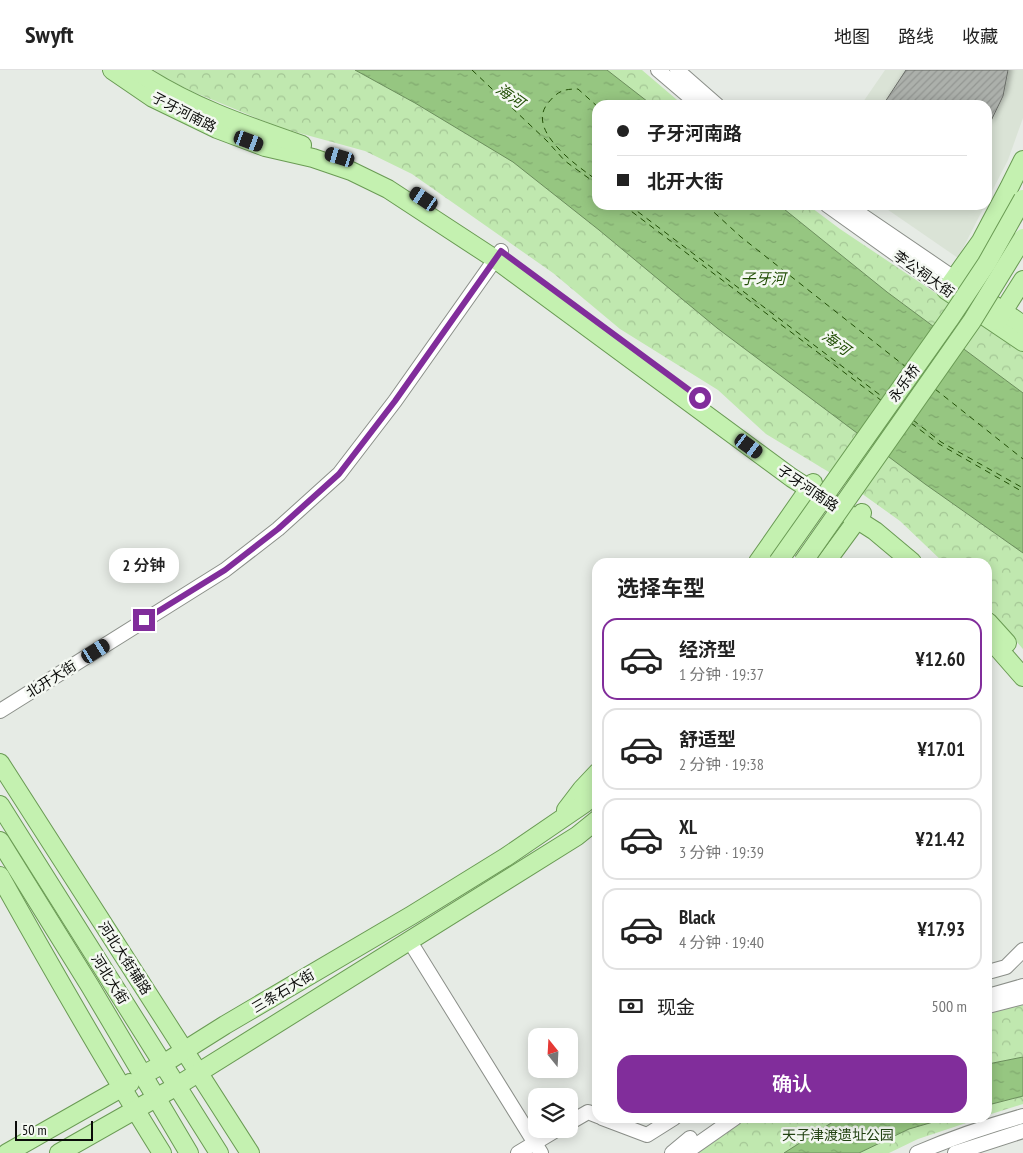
<!DOCTYPE html>
<html lang="zh">
<head>
<meta charset="utf-8">
<style>
	body { margin:0; font-family:"PT Sans Narrow","Noto Sans SC",sans-serif; background:#f2f2f2; color:#222; height:100vh; display:flex; flex-direction:column; font-size:19px; white-space:nowrap }
	* { box-sizing:border-box; margin:0 }
	p { font-size:16px; color:#767676 }
	.icon { flex:none; width:28px; height:28px; fill:none; stroke:currentColor; stroke-width:2; stroke-linecap:round; stroke-linejoin:round }
	.map { position:relative; flex:1; overflow:hidden }
	.drawer { position:absolute; left:592px; top:488px; width:400px; height:565px; display:flex; flex-direction:column; background:#fff; border-radius:15px; box-shadow:0 2px 12px #0003 }
	.drawer>* { flex:none }
	.hud { position:absolute; left:592px; top:30px; width:400px; height:110px; border-radius:15px; box-shadow:0 2px 12px #0003; display:grid; align-content:center; height:110px; padding:0 25px; background:#fff }
	.needle { width:32px; rotate:342deg }
	.buttons { position:absolute; left:528px; top:958px; display:grid; gap:10px }
	.buttons a { display:grid; place-items:center; width:50px; height:50px; border-radius:10px; background:#fff; box-shadow:0 2px 12px #0003; font-size:25px }
	.scale { position:absolute; left:15px; bottom:12px; width:78px; box-sizing:border-box; padding-left:5px; border:2px solid #0b0c0a; border-top:0; font-size:14px; line-height:18px; white-space:nowrap; color:#0b0c0a; -webkit-text-stroke:4px #f4f8f2; paint-order:stroke }
	.end { position:absolute; width:22px; height:22px; margin:-11px; border:6px solid #812d9b; background:#fff; box-shadow:0 0 0 2px #fff }
	.from { border-radius:50% }
	.bubble { position:absolute; height:35px; border-radius:15px; background:#fff; box-shadow:0 2px 12px #0003; font-size:16px; font-weight:600; line-height:35px; text-align:center }
	.car { position:absolute; width:15px; height:30px; margin:-15px -8px; border-radius:6px; box-shadow:0 0 4px 1px #0007; background:linear-gradient(#222 24%,#8ab4d8 0 40%,#222 0 76%,#8ab4d8 0 86%,#222 0) }
	.hud b { display:flex; align-items:center; gap:18px; height:48px; font-size:19px }
	.hud b+b { border-top:1px solid #e0e0e0 }
	.hud i { width:12px; height:12px; background:#222 }
	ul { padding:0; list-style:none }
	li { display:flex; align-items:center; gap:15px; height:82px; margin:0 10px 8px; padding:0 15px; border:2px solid #e0e0e0; border-radius:15px }
	li div { flex:1 }
	li b { display:block; font-size:19px }
	li em { font-style:normal; font-weight:600 }
	li.selected { border-color:#812d9b }
	li>.icon { width:45px; height:45px; stroke-width:1.5 }
	h2 { padding:0 25px; font-size:22px; line-height:60px }
	.pay { display:flex; align-items:center; gap:12px; height:55px; padding:0 25px; font-size:19px }
	.pay p { margin-inline-start:auto }
	.action { display:flex; gap:10px; margin-top:auto; padding:10px 25px }
	.action a { flex:1; height:58px; border-radius:15px; background:#812d9b; color:#fff; font-size:20px; font-weight:600; line-height:58px; text-align:center }
	header { display:flex; align-items:center; gap:30px; box-sizing:border-box; height:70px; padding:0 25px; background:#fff; border-bottom:1px solid #e0e0e0 }
	header strong { font-size:24px }
	nav { display:flex; gap:28px; margin-inline-start:auto; font-size:18px }
	.map>svg:first-child { display:block }
	.built { fill:#dae3d6 }
	.park { fill:url(#park-crowns) }
	.water { fill:url(#water-ripples); stroke:#6c8e5d }
	.lines { fill:none; stroke-linecap:round; stroke-linejoin:round }
	.ferry { stroke:#224f06; stroke-width:1; stroke-dasharray:6 5; stroke-linecap:butt }
	.building { fill:url(#building-hatch); stroke:#696c67; filter:url(#shadow) }
	.minor-casing { stroke:#8b8f89; stroke-width:16 }
	.major-casing { stroke:#6a9b54; stroke-width:20 }
	.minor { stroke:#fff; stroke-width:14 }
	.major { stroke:#c4f1b0; stroke-width:18 }
	.major-bridge-casing { stroke:#6a9b54; stroke-width:20; stroke-linecap:butt }
	.major-bridge { stroke:#c4f1b0; stroke-width:18 }
	.route { stroke:#812d9b; stroke-width:6 }
	.labels { text-anchor:middle; stroke-width:5; stroke-linejoin:round; paint-order:stroke }
	.street-label { font-size:14px; fill:#0b0c0a; stroke:#f4f8f2 }
	.park-label { font-size:14px; fill:#234313; stroke:#f4f8f2 }
	.water-label { font-size:15px; font-style:italic; fill:#224f06; stroke:#f4f8f2 }
</style>
</head>
<body>
<header>
<strong>Swyft</strong>
<nav><a>地图</a><a>路线</a><a>收藏</a></nav>
</header>
<div class="map">
<svg width="1023" height="1083" viewBox="0 0 1023 1083">
	<defs>
		<pattern id="park-crowns" width="20" height="18" patternUnits="userSpaceOnUse" patternTransform="scale(1.25)"><rect width="20" height="18" fill="#c0e8af"/><path d="M2 6a3 3 0 1 1 6 0M12 15a3 3 0 1 1 6 0" fill="none" stroke="#a4c695"/></pattern>
		<pattern id="water-ripples" width="26" height="14" patternUnits="userSpaceOnUse" patternTransform="scale(1.25)"><rect width="26" height="14" fill="#96c681"/><path d="M2 4q2-2 4 0t4 0M15 11q2-2 4 0t4 0" fill="none" stroke="#80a96e"/></pattern>
		<pattern id="building-hatch" width="6" height="6" patternUnits="userSpaceOnUse" patternTransform="scale(1.25)"><rect width="6" height="6" fill="#acb0ab"/><path d="M-1 1l2-2M0 6l6-6M5 7l2-2" fill="none" stroke="#939692"/></pattern>
		<filter id="shadow"><feDropShadow dx="4.5" dy="-4.5" stdDeviation="2.5" flood-color="#0004"/></filter>
	</defs>
	<rect width="100%" height="100%" fill="#e6ebe5"/>
	<g class="built">
		<polygon points="885,0 1023,0 1023,48 1008,90 988,129 988,35 861,35"/>
		<polygon points="881,135 985,135 958,188"/>
	</g>
	<g class="park">
		<polygon points="154,0 642,0 683,35 598,35 598,135 808,135 840,159 943,228 965,244 1023,281 1023,579 988,539 988,492 943,492 900,451 847,413 766,364 718,320 620,259 553,203 412,104 365,81 281,58 191,21 167,9"/>
		<polygon points="1023,933 1023,1034 988,1045 988,943"/>
		<polygon points="745,1048 981,1048 918,1069 889,1083 695,1083"/>
	</g>
	<g class="water">
		<polygon points="355,0 607,0 652,35 598,35 598,135 779,135 887,222 1023,323 1023,483 925,414 717,258 599,160 513,92 415,33"/>
		<polygon points="1023,987 1023,1026 988,1035 988,994"/>
		<polygon points="839,1048 947,1048 909,1059 859,1083 784,1083"/>
	</g>
	<g class="lines">
		<g class="ferry">
			<polyline points="472,0 547,71 565,91 598,115"/>
			<path d="M 598,37 L 578,19 C 563,19 558,21 548,33 C 525,61 579,97 598,111"/>
			<polyline points="623,135 882,331"/>
			<polyline points="629,135 884,328"/>
			<polyline points="706,135 741,167 906,297"/>
			<polyline points="935,319 1023,389"/>
			<polyline points="913,350 941,372 1023,418"/>
			<polyline points="911,353 939,374 1023,422"/>
		</g>
	</g>
	<polygon class="building" points="906,0 1008,0 1003,26 988,57 988,35 883,35"/>
	<g class="lines">
		<defs>
			<g id="minor">
				<polyline points="658,0 699,35"/>
				<polyline points="677,0 717,35"/>
				<polyline points="827,135 946,220"/>
				<polyline points="847,135 954,208"/>
				<polyline points="0,641 225,500 278,459 339,404 395,331 501,181"/>
				<polyline points="409,870 541,1083"/>
				<polyline points="988,902 1006,897 1023,880"/>
				<polyline points="988,926 1023,916"/>
				<polyline points="988,936 1023,927"/>
				<polyline points="602,1048 647,1065 674,1048"/>
				<polyline points="569,1053 588,1042 598,1046"/>
				<polyline points="518,1083 558,1059"/>
				<polyline points="672,1083 690,1068"/>
				<polyline points="685,1083 735,1048"/>
				<path d="M 917,1083 C 952,1068 987,1056 1023,1046"/>
				<polyline points="955,1083 1023,1061"/>
			</g>
			<g id="major">
				<polyline points="112,0 153,28 217,59 265,77 313,88 351,101 388,119 495,189 792,408 875,461 912,492"/>
				<path d="M 135,0 C 186,35 244,55 302,75"/>
				<polyline points="1023,90 1009,118 981,171 946,220 1023,272"/>
				<polyline points="957,210 1023,255"/>
				<polyline points="997,251 1023,210"/>
				<polyline points="758,492 813,413"/>
				<polyline points="826,492 862,443"/>
				<polyline points="988,552 1007,573"/>
				<polyline points="988,567 1023,607"/>
				<polyline points="0,693 250,1083"/>
				<polyline points="0,735 219,1083"/>
				<polyline points="566,740 582,719 598,702"/>
				<polyline points="0,771 90,916 189,1083"/>
				<path d="M 0,806 C 52,899 105,992 162,1083"/>
				<polyline points="143,1005 163,994 225,955 412,845 506,787 585,733 598,722"/>
				<polyline points="7,1083 130,1013"/>
				<polyline points="59,1083 177,1016 577,766 598,749"/>
			</g>
		</defs>
		<use href="#minor" class="minor-casing"/>
		<use href="#major" class="major-casing"/>
		<use href="#minor" class="minor"/>
		<use href="#major" class="major"/>
		<defs>
			<g id="major-bridge">
				<polyline points="778,492 951,247 987,193 1023,129"/>
				<polyline points="803,492 972,251 1023,168"/>
			</g>
		</defs>
		<use href="#major-bridge" class="major-bridge-casing"/>
		<use href="#major-bridge" class="major-bridge"/>
	</g>
	<g class="lines">
		<polyline class="route" points="144,550 225,500 278,459 339,404 395,331 501,181 700,328"/>
	</g>
	<g class="labels">
		<g class="street-label">
			<text transform="translate(184 42) rotate(27)" y="5">子牙河南路</text>
			<text transform="translate(924 204) rotate(35)" y="5">李公祠大街</text>
			<text transform="translate(904 313) rotate(-54)" y="5">永乐桥</text>
			<text transform="translate(808 418) rotate(34)" y="5">子牙河南路</text>
			<text transform="translate(51 609) rotate(-32)" y="5">北开大街</text>
			<text transform="translate(125 888) rotate(57)" y="5">河北大街辅路</text>
			<text transform="translate(110 909) rotate(58)" y="5">河北大街</text>
			<text transform="translate(283 921) rotate(-31)" y="5">三条石大街</text>
		</g>
		<g class="park-label">
			<text x="838" y="1070">天子津渡遗址公园</text>
		</g>
		<g class="water-label">
			<text transform="translate(510 26) rotate(35)" y="5">海河</text>
			<text x="763" y="214">子牙河</text>
			<text transform="translate(836 273) rotate(36)" y="5">海河</text>
		</g>
	</g>
</svg>
<div class="buttons">
<a><svg class="needle" viewBox="-14 -14 28 28"><path d="M0-13l5 13h-10z" fill="#e53935"/><path d="M0 13l5-13h-10z" fill="#767676"/></svg></a>
<a><svg class="icon" aria-label="layers" viewBox="0 0 24 24"><path d="M12 4l9 5-9 5-9-5zM3 14l9 5 9-5"/></svg></a>
</div>
<div class="scale">50 m</div>
<i class="end from" style="left:700px;top:328px"></i>
<i class="end" style="left:144px;top:550px"></i>
<div class="bubble" style="left:109px;top:478px;width:70px">2 分钟</div>
<i class="car" style="left:249px;top:71px;rotate:110deg"></i>
<i class="car" style="left:340px;top:87px;rotate:287deg"></i>
<i class="car" style="left:424px;top:129px;rotate:304deg"></i>
<i class="car" style="left:749px;top:376px;rotate:126deg"></i>
<i class="car" style="left:96px;top:581px;rotate:58deg"></i>
<div class="hud">
<b><i class="from"></i>子牙河南路</b>
<b><i></i>北开大街</b>
</div>
<section class="drawer">
<h2>选择车型</h2>
<ul>
<li class="selected"><svg class="icon" aria-label="car" viewBox="0 0 24 24"><path d="M5 17H2v-5l4-1 3-4h7l3 4 3 1v5h-3M9 17h6M6 11h13"/><circle cx="7" cy="17" r="2"/><circle cx="17" cy="17" r="2"/></svg><div><b>经济型</b><p>1 分钟 · 19:37</p></div><em>¥12.60</em></li>
<li><svg class="icon" aria-label="car" viewBox="0 0 24 24"><path d="M5 17H2v-5l4-1 3-4h7l3 4 3 1v5h-3M9 17h6M6 11h13"/><circle cx="7" cy="17" r="2"/><circle cx="17" cy="17" r="2"/></svg><div><b>舒适型</b><p>2 分钟 · 19:38</p></div><em>¥17.01</em></li>
<li><svg class="icon" aria-label="car" viewBox="0 0 24 24"><path d="M5 17H2v-5l4-1 3-4h7l3 4 3 1v5h-3M9 17h6M6 11h13"/><circle cx="7" cy="17" r="2"/><circle cx="17" cy="17" r="2"/></svg><div><b>XL</b><p>3 分钟 · 19:39</p></div><em>¥21.42</em></li>
<li><svg class="icon" aria-label="car" viewBox="0 0 24 24"><path d="M5 17H2v-5l4-1 3-4h7l3 4 3 1v5h-3M9 17h6M6 11h13"/><circle cx="7" cy="17" r="2"/><circle cx="17" cy="17" r="2"/></svg><div><b>Black</b><p>4 分钟 · 19:40</p></div><em>¥17.93</em></li>
</ul>
<div class="pay"><svg class="icon" aria-label="cash" viewBox="0 0 24 24"><path d="M3 7h18v10H3z"/><circle cx="12" cy="12" r="2"/></svg>现金<p>500 m</p></div>
<div class="action"><a>确认</a></div>
</section>
</div>
</body>
</html>
